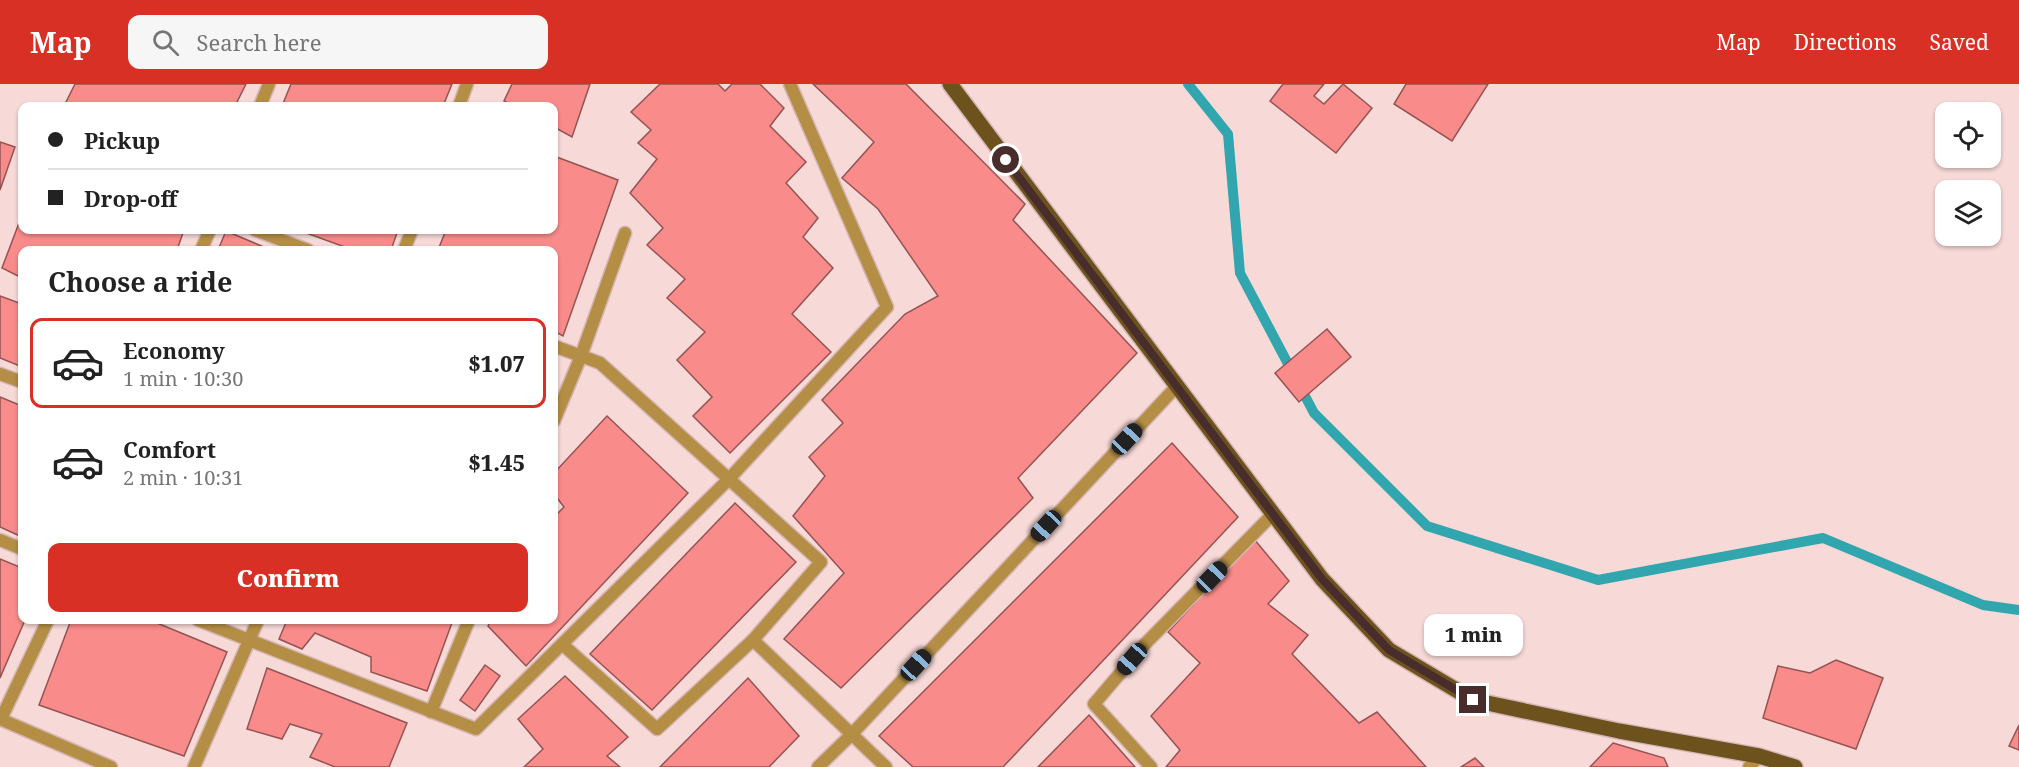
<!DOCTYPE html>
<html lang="en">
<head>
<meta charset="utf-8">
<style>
	body { margin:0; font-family:"Noto Serif",serif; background:#f6f6f6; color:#222; height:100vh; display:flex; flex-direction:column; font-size:22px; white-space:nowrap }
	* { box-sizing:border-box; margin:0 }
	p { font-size:20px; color:#767676 }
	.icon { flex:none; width:33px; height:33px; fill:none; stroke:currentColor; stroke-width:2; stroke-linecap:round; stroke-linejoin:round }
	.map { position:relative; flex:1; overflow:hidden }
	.side { position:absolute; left:18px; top:162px; width:540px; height:378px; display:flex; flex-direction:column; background:#fff; border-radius:12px; box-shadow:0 2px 4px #0004 }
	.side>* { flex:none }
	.guide { position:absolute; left:18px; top:18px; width:540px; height:132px; border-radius:12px; box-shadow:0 2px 4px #0004; display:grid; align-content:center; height:132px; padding:0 30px; background:#fff }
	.controls { position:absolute; left:1935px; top:18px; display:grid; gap:12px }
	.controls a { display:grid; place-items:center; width:66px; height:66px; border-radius:12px; background:#fff; box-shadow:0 2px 4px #0004; font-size:30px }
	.end { position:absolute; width:27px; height:27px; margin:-14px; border:8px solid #492d2c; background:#fff; box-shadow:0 0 0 3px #fff }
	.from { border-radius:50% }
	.bubble { position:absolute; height:42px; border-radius:12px; background:#fff; box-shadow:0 2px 4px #0004; font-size:20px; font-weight:800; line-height:42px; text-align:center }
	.car { position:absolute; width:18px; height:36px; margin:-18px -9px; border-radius:8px; box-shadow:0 0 4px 2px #0007; background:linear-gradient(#222 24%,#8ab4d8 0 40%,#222 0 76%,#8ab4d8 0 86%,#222 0) }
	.guide b { display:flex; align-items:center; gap:21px; height:57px; font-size:22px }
	.guide b+b { border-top:2px solid #e0e0e0 }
	.guide i { width:15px; height:15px; background:#222 }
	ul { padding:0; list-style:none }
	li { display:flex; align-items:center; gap:18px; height:90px; margin:0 12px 9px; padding:0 18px; border:3px solid transparent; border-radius:12px }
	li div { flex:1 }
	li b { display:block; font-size:22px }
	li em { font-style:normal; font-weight:800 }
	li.active { border-color:#d93025 }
	li>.icon { width:54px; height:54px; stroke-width:1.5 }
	h2 { padding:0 30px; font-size:27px; line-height:72px }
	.primary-button { display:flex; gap:12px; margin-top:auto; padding:12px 30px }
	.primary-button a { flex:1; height:69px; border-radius:12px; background:#d93025; color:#fff; font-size:24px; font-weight:800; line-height:69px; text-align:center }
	header { display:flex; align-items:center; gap:36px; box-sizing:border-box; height:84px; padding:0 30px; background:#d93025; color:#fff }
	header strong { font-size:28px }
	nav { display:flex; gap:33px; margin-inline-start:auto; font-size:21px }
	.search { width:420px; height:54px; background:#f6f6f6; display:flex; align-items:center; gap:15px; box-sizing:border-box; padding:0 21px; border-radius:12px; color:#767676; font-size:22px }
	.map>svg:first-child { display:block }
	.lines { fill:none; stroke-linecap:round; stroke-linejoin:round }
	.stream { stroke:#31a6ae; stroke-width:10 }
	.building { fill:#f98b8a; stroke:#935453; stroke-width:1.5 }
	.street-casing { stroke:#d4b7b5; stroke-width:15 }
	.primary-casing { stroke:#d4b7b5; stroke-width:18 }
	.street { stroke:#b58e45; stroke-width:12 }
	.primary { stroke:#6d521d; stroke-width:15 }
	.route { stroke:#492d2c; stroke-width:8 }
</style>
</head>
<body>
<header>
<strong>Map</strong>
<div class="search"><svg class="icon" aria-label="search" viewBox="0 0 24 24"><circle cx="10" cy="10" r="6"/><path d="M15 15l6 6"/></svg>Search here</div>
<nav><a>Map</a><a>Directions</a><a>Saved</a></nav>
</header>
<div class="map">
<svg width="2019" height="683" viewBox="0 0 2019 683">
	<rect width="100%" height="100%" fill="#f7d9d7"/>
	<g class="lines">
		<polyline class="stream" points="1188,0 1228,50 1240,189 1314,329 1427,442 1598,496 1823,454 1983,521 2019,526"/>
	</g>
	<g class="building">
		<polygon points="75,0 246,0 235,22 64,22"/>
		<polygon points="291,0 452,0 443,22 282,22"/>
		<polygon points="512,0 590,0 572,53 554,43 554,22 514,22 504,17"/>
		<polygon points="660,0 718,0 725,7 732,0 760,0 784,24 770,42 806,78 786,99 818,134 803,153 833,184 792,230 831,268 730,369 693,332 712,313 677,276 705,248 667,214 685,195 647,161 663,144 630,109 657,75 638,59 651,46 631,28"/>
		<polygon points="813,0 906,0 1025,120 1013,136 1137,269 1018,394 1033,414 841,604 784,555 844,489 793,432 825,392 809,373 843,339 822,316 905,230 938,212 878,125 842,94 874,58"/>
		<polygon points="1283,0 1324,0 1314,12 1324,20 1343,0 1372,24 1336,69 1270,17"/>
		<polygon points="1406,0 1488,0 1452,57 1394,20"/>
		<polygon points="0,58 15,63 0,106"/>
		<polygon points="554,72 618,96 563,252 554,247 554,166 438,166 446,146 554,146"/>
		<polygon points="22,131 22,146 184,146 177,166 22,166 22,194 2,184"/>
		<polygon points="298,146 398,146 391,166 353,166"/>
		<polygon points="226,147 271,166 218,166"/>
		<polygon points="0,212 22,220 22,283 0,274"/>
		<polygon points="1327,245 1351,273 1299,318 1275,289"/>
		<polygon points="0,313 22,322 22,453 0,443"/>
		<polygon points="607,332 688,409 526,582 488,542 491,536 554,536 554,433 564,423 554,410 554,389"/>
		<polygon points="1172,359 1238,433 1003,683 913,683 879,652"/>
		<polygon points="735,419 796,478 652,626 590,570"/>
		<polygon points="1254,455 1289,497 1268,520 1308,551 1292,570 1359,639 1377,628 1426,683 1166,683 1180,666 1151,632 1200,579 1168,548"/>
		<polygon points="0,475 22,484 22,536 25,536 0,594"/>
		<polygon points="71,536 150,536 227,568 184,672 39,621"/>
		<polygon points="287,536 453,536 427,607 371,588 371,573 315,549 302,565 279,555"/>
		<polygon points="1836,576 1883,594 1856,665 1763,634 1778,582 1810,589"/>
		<polygon points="485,581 500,592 475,627 460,616"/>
		<polygon points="267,584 407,639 389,683 335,683 310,673 322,650 290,640 282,655 247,645"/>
		<polygon points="565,592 628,653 607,672 620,683 524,683 543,665 518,635"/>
		<polygon points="748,594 799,652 769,683 660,683"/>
		<polygon points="1089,631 1135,683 1038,683"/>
		<polygon points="2019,641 2019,666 2009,662"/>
		<polygon points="1613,659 1664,674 1668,683 1590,683"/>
		<polygon points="1475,674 1484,683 1461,683"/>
	</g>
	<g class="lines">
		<defs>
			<g id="street">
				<polyline points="260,22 269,0"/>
				<polyline points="459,22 467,0"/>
				<polyline points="255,146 308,166"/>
				<polyline points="201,166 210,146"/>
				<polyline points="404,166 412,146"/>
				<polyline points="554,262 600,279 821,478 753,556 657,645 562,560"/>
				<polyline points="0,290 22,298"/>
				<polyline points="554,337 581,272 625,149"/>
				<polyline points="0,456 22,465"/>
				<polyline points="198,536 476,645 729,395 887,223 790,0"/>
				<polyline points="753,556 886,683"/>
				<polyline points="431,628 469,536"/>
				<polyline points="0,635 111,683"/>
				<polyline points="1,635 48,536"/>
				<polyline points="194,683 258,536"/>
				<polyline points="818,683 851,651 1176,303"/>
				<polyline points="1151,683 1094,620 1145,560 1273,430"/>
				<polyline points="1749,683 1759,672"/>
			</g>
			<polyline id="primary" points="950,0 1322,495 1389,566 1473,616 1619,647 1759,672 1795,683"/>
		</defs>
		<use href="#street" class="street-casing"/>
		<use href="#primary" class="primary-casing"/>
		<use href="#street" class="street"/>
		<use href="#primary" class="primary"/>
	</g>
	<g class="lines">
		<polyline class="route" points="1006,76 1322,495 1389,566 1473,616"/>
	</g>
</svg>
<div class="controls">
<a><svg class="icon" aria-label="locate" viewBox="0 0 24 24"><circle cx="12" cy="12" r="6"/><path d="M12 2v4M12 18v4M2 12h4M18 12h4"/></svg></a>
<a><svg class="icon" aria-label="layers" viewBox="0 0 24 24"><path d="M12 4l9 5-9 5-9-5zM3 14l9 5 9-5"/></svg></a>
</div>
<i class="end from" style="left:1006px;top:76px"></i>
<i class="end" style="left:1473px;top:616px"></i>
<div class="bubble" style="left:1424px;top:530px;width:99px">1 min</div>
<i class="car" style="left:1127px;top:355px;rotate:43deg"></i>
<i class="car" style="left:1046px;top:442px;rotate:223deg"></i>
<i class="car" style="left:1212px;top:493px;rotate:44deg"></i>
<i class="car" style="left:1132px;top:575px;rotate:221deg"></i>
<i class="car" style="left:916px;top:581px;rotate:43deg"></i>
<div class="guide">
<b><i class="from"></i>Pickup</b>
<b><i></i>Drop-off</b>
</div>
<section class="side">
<h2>Choose a ride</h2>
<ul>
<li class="active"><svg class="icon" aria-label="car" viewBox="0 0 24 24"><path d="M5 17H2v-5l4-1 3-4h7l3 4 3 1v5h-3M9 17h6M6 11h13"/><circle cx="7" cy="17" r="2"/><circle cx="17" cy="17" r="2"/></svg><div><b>Economy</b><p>1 min · 10:30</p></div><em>$1.07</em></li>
<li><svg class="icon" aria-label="car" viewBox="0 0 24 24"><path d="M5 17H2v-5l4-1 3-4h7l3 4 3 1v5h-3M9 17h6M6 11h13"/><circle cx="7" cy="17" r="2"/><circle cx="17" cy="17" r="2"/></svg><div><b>Comfort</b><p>2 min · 10:31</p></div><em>$1.45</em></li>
</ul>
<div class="primary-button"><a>Confirm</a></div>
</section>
</div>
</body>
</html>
